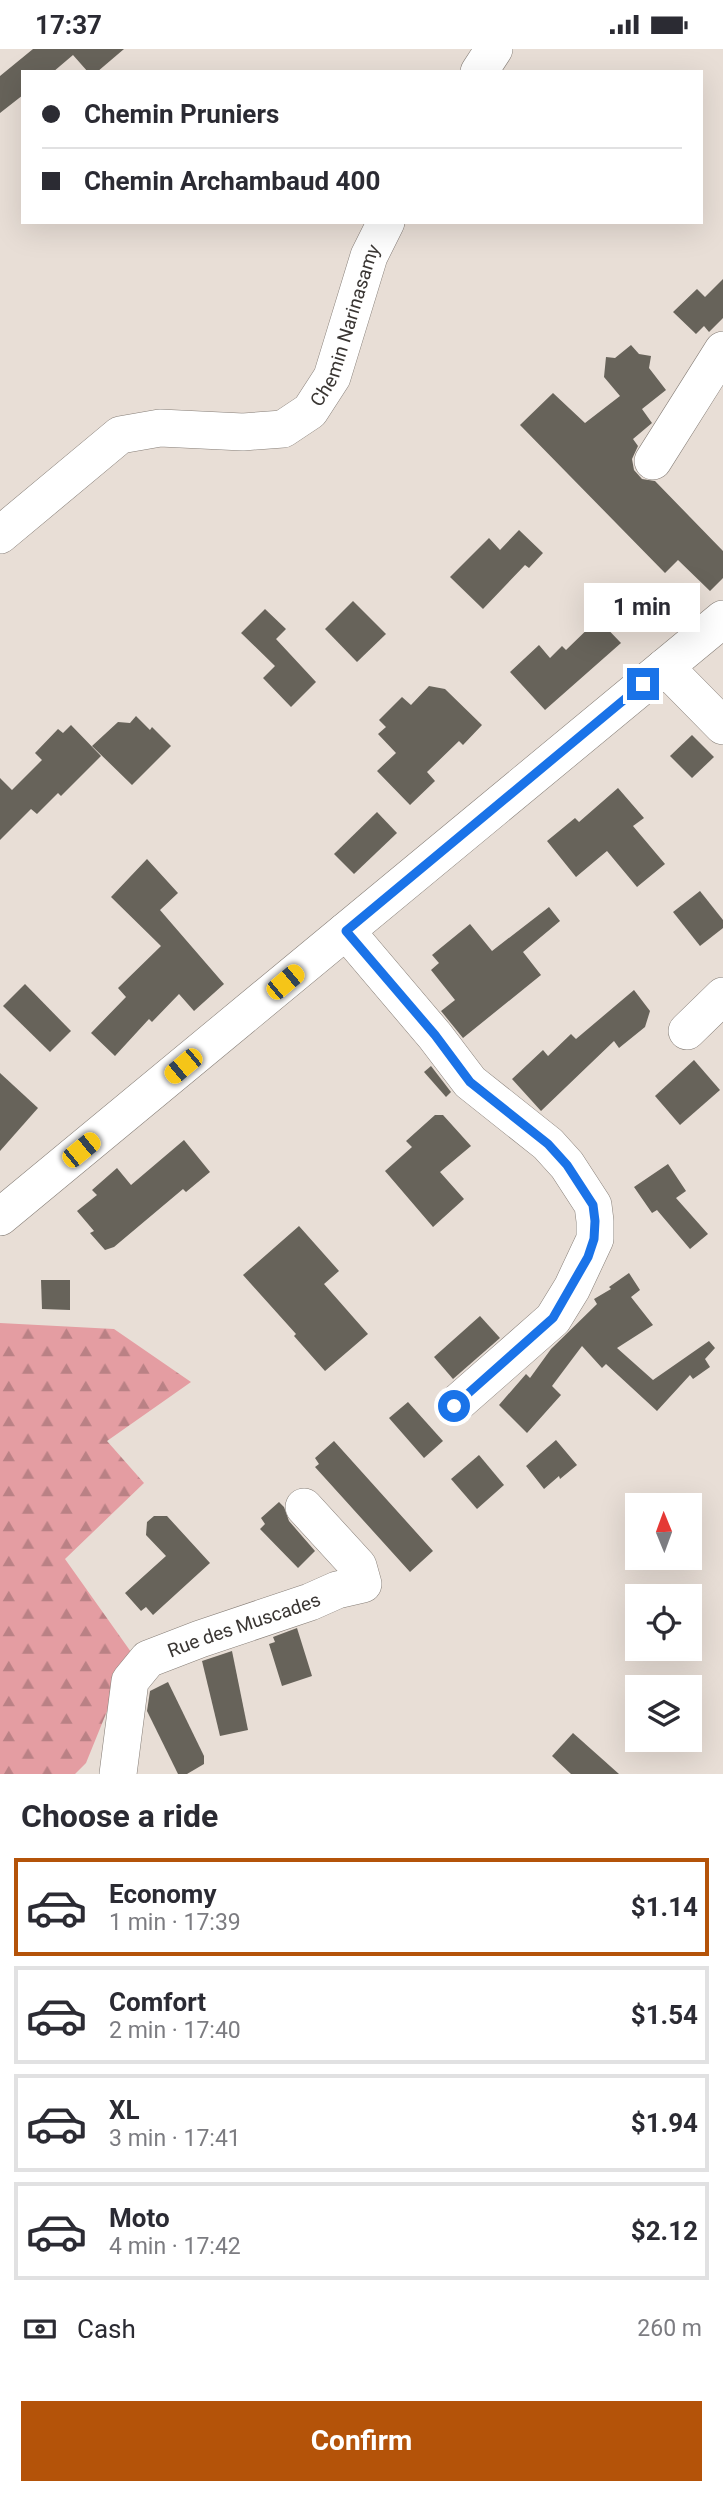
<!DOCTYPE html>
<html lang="en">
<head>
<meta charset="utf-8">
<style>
	body { margin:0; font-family:Roboto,sans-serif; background:#f7f7f7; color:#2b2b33; height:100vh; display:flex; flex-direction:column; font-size:26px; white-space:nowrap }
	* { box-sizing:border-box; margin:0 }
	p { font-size:23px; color:#7c7c81 }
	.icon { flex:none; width:38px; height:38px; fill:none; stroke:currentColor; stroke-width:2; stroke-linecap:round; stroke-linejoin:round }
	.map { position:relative; height:1725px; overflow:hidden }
	.panel { display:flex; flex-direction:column; background:#fff; flex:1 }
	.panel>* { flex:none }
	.hud { position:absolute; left:21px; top:21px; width:682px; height:154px; border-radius:0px; box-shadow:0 7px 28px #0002; display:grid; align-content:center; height:154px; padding:0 21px; background:#fff }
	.needle { width:46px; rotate:359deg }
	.buttons { position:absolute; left:625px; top:1444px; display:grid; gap:14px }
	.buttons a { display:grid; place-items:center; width:77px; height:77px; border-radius:0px; background:#fff; box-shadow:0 7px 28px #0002; font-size:35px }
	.end { position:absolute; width:32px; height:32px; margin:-16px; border:9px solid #1a73e8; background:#fff; box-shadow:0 0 0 4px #fff }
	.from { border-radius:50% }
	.bubble { position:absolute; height:49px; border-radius:0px; background:#fff; box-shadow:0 7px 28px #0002; font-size:23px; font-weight:700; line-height:49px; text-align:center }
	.car { position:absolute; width:21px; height:42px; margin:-21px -10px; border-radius:9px; box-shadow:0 0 5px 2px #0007; background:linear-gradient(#f5c518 24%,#345 0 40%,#f5c518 0 76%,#345 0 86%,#f5c518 0) }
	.hud b { display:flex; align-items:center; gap:24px; height:66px; font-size:26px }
	.hud b+b { border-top:2px solid #e1e1e2 }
	.hud i { width:18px; height:18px; background:#2b2b33 }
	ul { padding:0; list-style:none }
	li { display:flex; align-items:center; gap:21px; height:98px; margin:0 14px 10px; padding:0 7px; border:4px solid #e1e1e2; border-radius:0px }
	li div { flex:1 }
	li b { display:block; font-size:26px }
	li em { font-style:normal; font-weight:700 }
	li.active { border-color:#b45309 }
	li>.icon { width:63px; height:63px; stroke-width:1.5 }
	h2 { padding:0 21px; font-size:32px; line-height:84px }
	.pay { display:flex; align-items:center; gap:18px; height:77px; padding:0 21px; font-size:26px }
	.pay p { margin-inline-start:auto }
	.primary-button { display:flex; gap:14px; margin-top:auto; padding:14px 21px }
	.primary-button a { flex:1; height:80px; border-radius:0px; background:#b45309; color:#fff; font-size:28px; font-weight:700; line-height:80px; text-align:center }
	.status { display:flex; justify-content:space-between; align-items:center; height:49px; padding:0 35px; background:#fff; direction:ltr }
	.status svg { height:19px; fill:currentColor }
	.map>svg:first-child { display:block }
	.forest { fill:url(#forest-firs) }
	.building { fill:#67635a }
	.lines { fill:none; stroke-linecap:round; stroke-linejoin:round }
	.minor-casing { stroke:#867e77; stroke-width:38 }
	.minor { stroke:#fff; stroke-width:37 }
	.route { stroke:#1a73e8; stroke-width:9 }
	.labels { text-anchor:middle; stroke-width:7; stroke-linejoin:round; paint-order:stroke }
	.street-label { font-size:19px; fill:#3a3633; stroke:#fff }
</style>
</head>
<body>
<div class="status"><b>17:37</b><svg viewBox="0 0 49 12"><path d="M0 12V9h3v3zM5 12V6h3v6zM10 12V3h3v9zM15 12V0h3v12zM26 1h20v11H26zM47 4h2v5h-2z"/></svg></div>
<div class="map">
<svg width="723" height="1725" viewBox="0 0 723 1725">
	<defs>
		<pattern id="forest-firs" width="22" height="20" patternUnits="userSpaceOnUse" patternTransform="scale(1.75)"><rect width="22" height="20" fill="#e49da2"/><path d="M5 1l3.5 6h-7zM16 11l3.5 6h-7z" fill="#ba8185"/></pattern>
	</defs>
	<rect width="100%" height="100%" fill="#e8ded6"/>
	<polygon class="forest" points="0,1274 114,1280 191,1333 107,1392 144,1434 65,1510 131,1603 86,1714 75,1725 0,1725"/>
	<g class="building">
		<polygon points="33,0 124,0 97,23 88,23 73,6 53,23 23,23 23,46 0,64 0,27"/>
		<polygon points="723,230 723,269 709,283 704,277 696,285 673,263 697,240 705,248"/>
		<polygon points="631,296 639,305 651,307 649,319 666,341 642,360 652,374 633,390 638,397 632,410 634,421 642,430 655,432 723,502 723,529 710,542 678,511 665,524 520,376 553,344 585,374 620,347 604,328 606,308 615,309"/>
		<polygon points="519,481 543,504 529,519 525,516 483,560 450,528 489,489 500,501"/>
		<polygon points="353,552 386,585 357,613 325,580"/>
		<polygon points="265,560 286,580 276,590 316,633 291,658 263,629 275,617 241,584"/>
		<polygon points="598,570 621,594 545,661 510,623 539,596 550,609 562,597 566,601"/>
		<polygon points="429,637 445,640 482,676 463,696 459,692 427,723 435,732 410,756 377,722 396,704 378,685 386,678 379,671 402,648 411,656"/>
		<polygon points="136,667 150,681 152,678 171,697 132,736 92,697 118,673 130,674"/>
		<polygon points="71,676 101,707 61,747 58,744 37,765 31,760 0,791 0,729 12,741 42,711 35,704 58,680 63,684"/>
		<polygon points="692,686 714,708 692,729 670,707"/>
		<polygon points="618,739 644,769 633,777 665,815 637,838 607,802 576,828 547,792 575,769 579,773"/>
		<polygon points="377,763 397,784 354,825 334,805"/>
		<polygon points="147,810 178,844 160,861 224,935 194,962 179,945 152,973 149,970 115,1007 91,984 126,948 118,939 161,897 111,848"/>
		<polygon points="700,842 723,871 723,879 700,897 673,863"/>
		<polygon points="549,858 560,872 523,903 541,926 463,989 441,962 455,951 431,921 439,914 432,906 470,875 492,902"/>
		<polygon points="25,935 71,982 50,1003 3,957"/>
		<polygon points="634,941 650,962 645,978 619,999 614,992 541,1062 512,1030 543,1001 548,1007 571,985 576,990"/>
		<polygon points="694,1011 720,1041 680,1076 655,1047"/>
		<polygon points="431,1017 451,1043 446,1048 424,1023"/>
		<polygon points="0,1024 38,1059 0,1102"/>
		<polygon points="435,1066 443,1066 471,1097 440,1123 464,1150 433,1178 385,1122 412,1098 406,1092"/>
		<polygon points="184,1091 210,1123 186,1143 183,1140 114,1198 105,1201 90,1184 94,1182 77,1162 97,1146 92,1141 117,1119 131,1136"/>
		<polygon points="668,1115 686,1142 676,1149 708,1185 690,1200 657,1161 652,1164 634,1138"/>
		<polygon points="299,1177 339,1222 324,1235 368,1285 325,1322 294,1287 296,1285 243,1226"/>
		<polygon points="629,1224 640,1241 631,1248 653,1276 617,1299 653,1331 709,1292 715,1299 705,1310 710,1318 693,1330 690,1326 657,1362 606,1315 602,1319 582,1297 552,1337 561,1346 527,1384 499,1356 526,1325 530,1329 551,1300 597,1255 594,1250 611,1240 609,1238"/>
		<polygon points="41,1231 70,1231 70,1261 42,1260"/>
		<polygon points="480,1267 500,1289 453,1330 434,1308"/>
		<polygon points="408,1353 443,1392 424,1409 389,1369"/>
		<polygon points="556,1391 577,1416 560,1430 559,1427 544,1440 526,1417"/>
		<polygon points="334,1392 433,1502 410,1523 315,1418 319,1415 315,1409"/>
		<polygon points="479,1406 504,1436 477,1460 451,1430"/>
		<polygon points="279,1453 284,1458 289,1472 315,1502 298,1519 260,1480 265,1475 261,1469"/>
		<polygon points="154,1467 167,1467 210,1514 153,1566 146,1558 141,1562 125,1544 166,1507 146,1486 147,1473"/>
		<polygon points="297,1579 312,1627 282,1637 269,1595 275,1593 273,1588"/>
		<polygon points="232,1602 248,1681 220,1687 202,1612"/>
		<polygon points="168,1633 204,1707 204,1715 187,1725 178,1725 147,1662 150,1642"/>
		<polygon points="573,1684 619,1725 571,1725 552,1707"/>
	</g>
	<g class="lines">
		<defs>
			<g id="minor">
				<polyline points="479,23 494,0"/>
				<polyline points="653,412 723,301"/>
				<path id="s1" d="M 0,486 L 120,386 L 160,379 L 243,383 L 283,380 L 310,362 L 332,328 L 369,207 L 386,173"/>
				<polyline points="665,618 723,677"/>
				<polyline points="346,882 435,987 470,1033 548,1095 567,1116 593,1156 595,1172 595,1190 572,1239 553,1270 454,1357"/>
				<polyline points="687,982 723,947"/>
				<polyline points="0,1168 723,570"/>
				<path id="s2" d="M 118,1725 L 130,1632 L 148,1610 L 200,1590 L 310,1553 L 337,1541 L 363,1535 L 358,1517 L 304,1458"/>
			</g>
		</defs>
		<use href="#minor" class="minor-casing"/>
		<use href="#minor" class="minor"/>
	</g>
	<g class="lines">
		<polyline class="route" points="454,1357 553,1269 588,1208 594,1190 595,1172 593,1156 567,1116 548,1095 470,1033 435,986 346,882 643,635"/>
	</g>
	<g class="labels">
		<g class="street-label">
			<text dy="7" stroke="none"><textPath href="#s1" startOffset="446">Chemin Narinasamy</textPath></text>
			<text dy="7" stroke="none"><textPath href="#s2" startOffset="224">Rue des Muscades</textPath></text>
		</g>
	</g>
</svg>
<div class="buttons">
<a><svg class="needle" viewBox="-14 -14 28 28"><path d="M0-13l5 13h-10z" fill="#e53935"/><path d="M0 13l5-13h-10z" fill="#7c7c81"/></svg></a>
<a><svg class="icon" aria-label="locate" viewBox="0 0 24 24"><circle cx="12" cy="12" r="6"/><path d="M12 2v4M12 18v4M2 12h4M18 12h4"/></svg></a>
<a><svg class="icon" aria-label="layers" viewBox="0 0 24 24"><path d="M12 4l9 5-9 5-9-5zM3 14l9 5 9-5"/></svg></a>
</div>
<i class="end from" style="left:454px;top:1357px"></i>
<i class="end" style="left:643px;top:635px"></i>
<div class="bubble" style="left:584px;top:534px;width:116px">1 min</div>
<i class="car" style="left:285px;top:933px;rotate:50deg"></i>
<i class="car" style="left:183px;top:1017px;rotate:230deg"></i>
<i class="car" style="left:81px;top:1101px;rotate:51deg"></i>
<div class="hud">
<b><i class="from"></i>Chemin Pruniers</b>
<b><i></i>Chemin Archambaud 400</b>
</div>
</div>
<section class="panel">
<h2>Choose a ride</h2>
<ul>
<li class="active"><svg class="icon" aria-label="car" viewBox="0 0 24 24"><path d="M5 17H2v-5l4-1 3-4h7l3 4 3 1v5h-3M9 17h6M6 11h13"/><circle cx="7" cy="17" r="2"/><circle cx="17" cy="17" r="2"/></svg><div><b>Economy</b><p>1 min · 17:39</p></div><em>$1.14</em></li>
<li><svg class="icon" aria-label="car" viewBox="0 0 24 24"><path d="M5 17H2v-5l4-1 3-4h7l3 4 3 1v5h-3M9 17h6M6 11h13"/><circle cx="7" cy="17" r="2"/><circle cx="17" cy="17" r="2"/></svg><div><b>Comfort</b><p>2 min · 17:40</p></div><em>$1.54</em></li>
<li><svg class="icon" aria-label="car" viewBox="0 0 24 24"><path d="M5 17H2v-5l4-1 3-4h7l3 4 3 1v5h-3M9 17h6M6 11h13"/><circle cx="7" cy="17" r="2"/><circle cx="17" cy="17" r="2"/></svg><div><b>XL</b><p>3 min · 17:41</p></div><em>$1.94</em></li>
<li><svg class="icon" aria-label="car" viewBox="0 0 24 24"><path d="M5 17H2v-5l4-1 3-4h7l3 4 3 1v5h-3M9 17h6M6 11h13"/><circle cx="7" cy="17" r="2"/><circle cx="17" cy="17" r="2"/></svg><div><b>Moto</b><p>4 min · 17:42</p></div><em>$2.12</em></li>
</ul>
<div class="pay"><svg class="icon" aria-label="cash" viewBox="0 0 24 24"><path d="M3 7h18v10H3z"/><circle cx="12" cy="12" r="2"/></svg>Cash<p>260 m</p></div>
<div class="primary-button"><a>Confirm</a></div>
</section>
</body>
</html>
